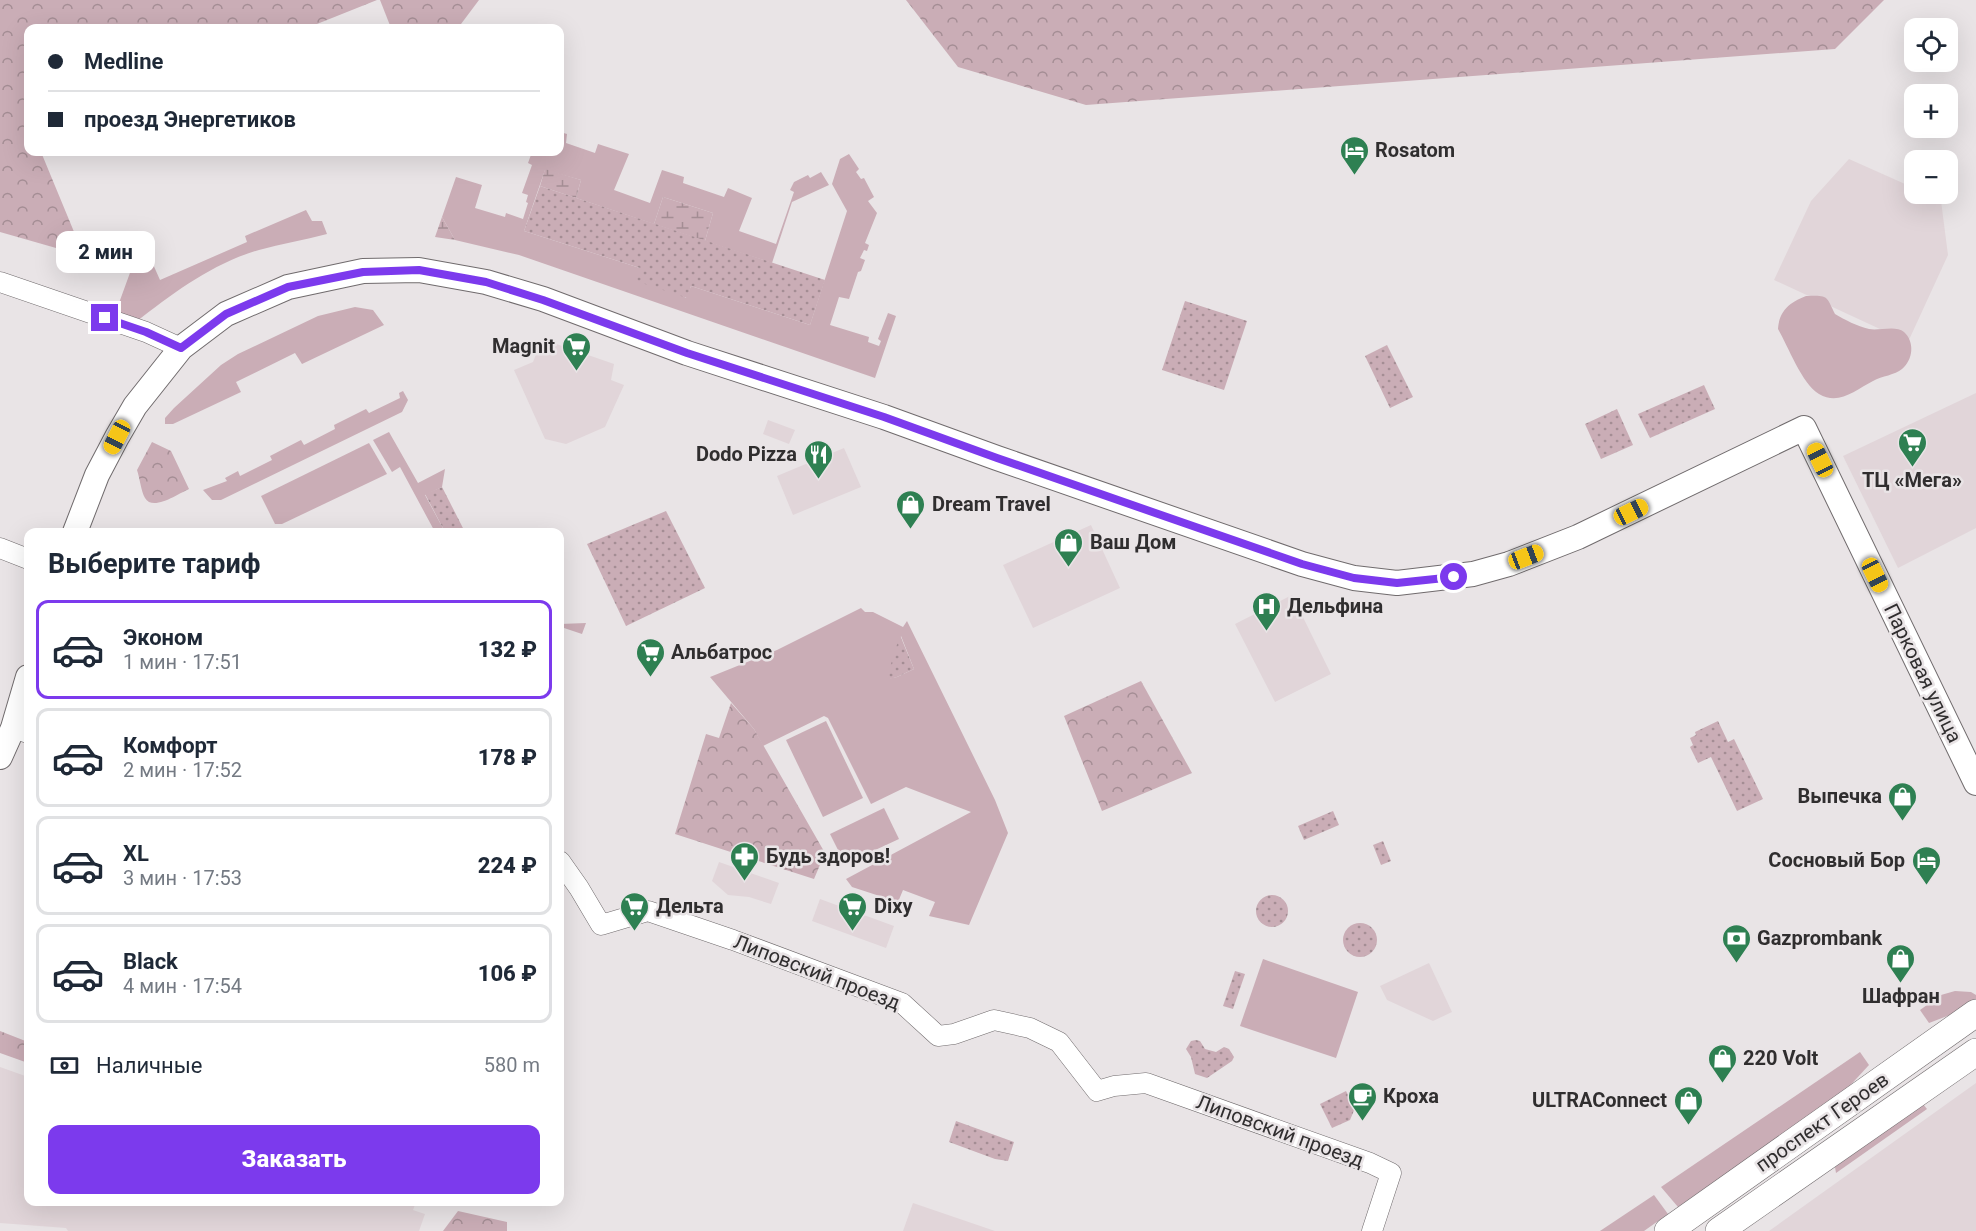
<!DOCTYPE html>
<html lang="ru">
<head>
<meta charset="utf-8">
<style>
	body { margin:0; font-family:Roboto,sans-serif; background:#f6f6f7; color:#1f2937; height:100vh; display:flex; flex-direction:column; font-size:22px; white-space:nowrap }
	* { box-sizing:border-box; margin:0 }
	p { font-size:20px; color:#747a83 }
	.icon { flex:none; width:33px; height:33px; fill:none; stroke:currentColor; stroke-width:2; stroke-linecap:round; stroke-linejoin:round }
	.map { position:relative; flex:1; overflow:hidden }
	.details { position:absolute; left:24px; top:528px; width:540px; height:678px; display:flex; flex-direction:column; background:#fff; border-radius:12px; box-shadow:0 6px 24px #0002 }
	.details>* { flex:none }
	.guide { position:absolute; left:24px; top:24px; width:540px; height:132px; border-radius:12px; box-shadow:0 6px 24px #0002; display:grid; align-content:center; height:132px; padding:0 24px; background:#fff }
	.buttons { position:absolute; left:1904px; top:18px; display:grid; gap:12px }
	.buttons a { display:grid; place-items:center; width:54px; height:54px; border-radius:12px; background:#fff; box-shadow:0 6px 24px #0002; font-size:30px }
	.end { position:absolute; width:27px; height:27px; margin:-14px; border:8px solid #7c3aed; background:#fff; box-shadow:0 0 0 3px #fff }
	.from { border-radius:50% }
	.bubble { position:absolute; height:42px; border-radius:12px; background:#fff; box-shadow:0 6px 24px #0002; font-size:20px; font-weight:800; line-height:42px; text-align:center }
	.car { position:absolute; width:18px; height:36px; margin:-18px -9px; border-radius:8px; box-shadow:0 0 4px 2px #0007; background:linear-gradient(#f5c518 24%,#345 0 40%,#f5c518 0 76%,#345 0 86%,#f5c518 0) }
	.guide b { display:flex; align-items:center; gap:21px; height:57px; font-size:22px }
	.guide b+b { border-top:2px solid #e0e1e3 }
	.guide i { width:15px; height:15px; background:#1f2937 }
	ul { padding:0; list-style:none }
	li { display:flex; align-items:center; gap:18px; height:99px; margin:0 12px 9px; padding:0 12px; border:3px solid #e0e1e3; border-radius:12px }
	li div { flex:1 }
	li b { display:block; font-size:22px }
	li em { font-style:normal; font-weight:800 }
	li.selected { border-color:#7c3aed }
	li>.icon { width:54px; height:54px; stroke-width:1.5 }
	h2 { padding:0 24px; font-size:27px; line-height:72px }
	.pay { display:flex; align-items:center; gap:15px; height:66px; padding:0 24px; font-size:22px }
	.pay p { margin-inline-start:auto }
	.action { display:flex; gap:12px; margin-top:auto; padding:12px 24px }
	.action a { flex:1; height:69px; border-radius:12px; background:#7c3aed; color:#fff; font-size:24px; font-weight:800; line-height:69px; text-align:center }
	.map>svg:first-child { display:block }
	.built { fill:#e1d5d9 }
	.green { fill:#caadb6; fill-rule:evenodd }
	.forest { fill:url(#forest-crowns) }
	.wetland { fill:url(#wetland-marsh) }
	.park { fill:url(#park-dots) }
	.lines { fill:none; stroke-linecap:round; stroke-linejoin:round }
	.minor-casing { stroke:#706b6d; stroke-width:21 }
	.tertiary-casing { stroke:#706b6d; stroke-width:26 }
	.secondary-casing { stroke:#706b6d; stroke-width:28 }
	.minor { stroke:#fff; stroke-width:20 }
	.tertiary { stroke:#fff; stroke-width:24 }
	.secondary { stroke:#fff; stroke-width:27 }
	.route { stroke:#7c3aed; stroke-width:8 }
	.labels { text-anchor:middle; stroke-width:5; stroke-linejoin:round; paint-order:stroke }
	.poi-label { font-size:20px; font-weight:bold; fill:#302e2f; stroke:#e9e4e6; text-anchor:start }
	.street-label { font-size:20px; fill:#302e2f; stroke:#e9e4e6 }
</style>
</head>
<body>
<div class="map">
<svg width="1976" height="1231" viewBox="0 0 1976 1231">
	<defs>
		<pattern id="forest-crowns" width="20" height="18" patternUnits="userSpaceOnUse" patternTransform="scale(1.5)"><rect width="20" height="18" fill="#caadb6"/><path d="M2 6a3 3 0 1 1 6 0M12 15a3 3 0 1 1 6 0" fill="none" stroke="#a48d94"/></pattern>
		<pattern id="wetland-marsh" width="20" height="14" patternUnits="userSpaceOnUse" patternTransform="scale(1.5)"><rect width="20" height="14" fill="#caadb6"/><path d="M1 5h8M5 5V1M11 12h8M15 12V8" fill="none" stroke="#a48d94"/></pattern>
		<pattern id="park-dots" width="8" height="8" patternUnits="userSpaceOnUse" patternTransform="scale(1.5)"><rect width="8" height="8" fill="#caadb6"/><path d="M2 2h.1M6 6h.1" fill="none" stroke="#a48d94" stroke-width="1.8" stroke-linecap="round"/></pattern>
	</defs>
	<rect width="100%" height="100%" fill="#e9e4e6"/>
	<g class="built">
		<polygon points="1849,159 1914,188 1914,194 1926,194 1941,201 1948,255 1908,342 1774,280 1811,201"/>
		<polygon points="542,339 614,364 611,380 624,385 605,427 566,444 545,439 514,370 533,362"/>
		<polygon points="1976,393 1976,528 1898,568 1843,456"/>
		<polygon points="768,420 795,430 789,444 763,434"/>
		<polygon points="844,448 861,487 793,515 777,476"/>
		<polygon points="1091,525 1120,588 1033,628 1003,565"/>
		<polygon points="1292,595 1331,674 1275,702 1235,624"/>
		<polygon points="719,862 779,883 771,904 749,897 728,895 712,881"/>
		<polygon points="820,899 894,926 886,948 812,921"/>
		<polygon points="1429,963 1452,1012 1433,1021 1387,1000 1380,986"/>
		<polygon points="0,1067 28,1077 28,1202 416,1202 413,1210 425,1214 419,1231 68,1231 66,1228 0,1223"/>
		<polygon points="1976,1083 1976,1231 1769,1231"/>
		<polygon points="913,1203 995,1231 903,1231"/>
	</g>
	<g class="green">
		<polygon points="560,132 567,134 566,143 595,153 598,144 629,154 614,190 650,203 662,170 684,177 683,183 724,197 728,188 752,198 739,231 776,244 794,192 790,190 794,182 808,175 810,178 821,172 829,185 792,202 772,263 705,241 713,213 663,197 654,224 576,198 581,180 545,170 524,231 640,268 686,298 691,286 810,325 847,211 832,184 840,159 849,154 859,169 856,172 861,179 864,178 874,197 868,201 877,213 865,243 869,245 867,251 864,250 860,258 865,260 861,271 858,272 849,299 839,297 830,325 869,337 868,342 879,346 881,341 878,339 888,313 896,316 875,378 519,255 455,240 442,217 456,177 482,185 475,208 505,217 506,213 523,219 528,203 526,202 528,195 522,193 532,165 528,163 532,152 560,152"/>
		<path d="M 306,210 L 312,221 L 322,221 L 327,234 C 304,240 281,244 259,250 C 213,263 173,293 136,322 L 115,314 L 131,270 L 148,261 L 152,262 L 160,280 L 247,242 L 245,236 Z"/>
		<path d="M 1806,296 C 1829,295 1826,296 1835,314 C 1845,320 1857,326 1869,329 C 1879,331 1896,325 1904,332 C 1915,342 1913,360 1902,369 C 1895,375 1882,376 1873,381 C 1855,390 1839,406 1819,394 C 1802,384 1788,346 1778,329 C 1779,311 1790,302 1806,296 Z"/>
		<polygon points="355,307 373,310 384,325 302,364 295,353 236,382 241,392 173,424 165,424 165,418 174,408 221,365 238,354 318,316"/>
		<polygon points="403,391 408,400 402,412 221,500 212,500 203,490 227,481 225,478 238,471 240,476 272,460 270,456 301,440 304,445 335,429 334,425 366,409 369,413 400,398 399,393"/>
		<polygon points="389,432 418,483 445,469 442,487 425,495 445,532 435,532 400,467 392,472 373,440"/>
		<polygon points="369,443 387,474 282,524 275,524 261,496"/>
		<path d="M 861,608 L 865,612 L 873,612 L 903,627 L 907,621 L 995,800 L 1008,833 L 969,925 L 929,916 L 935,902 L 903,890 L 898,902 L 852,887 L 846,879 L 971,812 L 906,787 L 871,804 L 828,718 L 824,716 L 763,746 L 754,729 L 710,677 L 777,650 ZM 901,636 L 914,669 L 897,677 L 887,679 Z"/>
		<polygon points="586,623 582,634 561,627 560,629 560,624"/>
		<polygon points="826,721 863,798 823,817 786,740"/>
		<polygon points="884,808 899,839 845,864 830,834"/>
		<polygon points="1263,959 1358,992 1336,1058 1240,1026"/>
		<polygon points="1955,991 1971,992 1976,995 1976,1000 1963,1010 1929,1023 1920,1010 1941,995"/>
		<polygon points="1860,1052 1869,1065 1845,1091 1678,1207 1661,1187"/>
		<polygon points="1923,1104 1927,1109 1836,1173 1835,1167"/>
		<polygon points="1654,1195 1668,1214 1644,1231 1600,1231"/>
	</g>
	<g class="forest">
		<polygon points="0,0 377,0 307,28 28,28 28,152 41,152 84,256 0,232"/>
		<polygon points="380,0 479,0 458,28 391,28"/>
		<polygon points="906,0 1884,0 1835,49 1086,105 958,67"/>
		<path d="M 152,442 L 171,451 L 189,489 C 179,493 153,512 145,498 C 141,491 140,479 137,470 Z"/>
		<polygon points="1141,681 1192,773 1102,811 1064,716"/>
		<polygon points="731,703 754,729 825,853 814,879 675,834 706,734 719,738"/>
		<polygon points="0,1031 28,1042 28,1063 0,1053"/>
		<polygon points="458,1211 507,1222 507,1231 443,1231"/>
	</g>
	<g class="wetland">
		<polygon points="545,169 581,180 576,198 540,186"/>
		<polygon points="663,197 713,213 705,241 654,224"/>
		<polygon points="442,217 455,240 435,237"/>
	</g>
	<g class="park">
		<polygon points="540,186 825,280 810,325 691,286 687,298 636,281 640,268 524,231"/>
		<polygon points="1185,301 1247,321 1224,390 1162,370"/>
		<polygon points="1387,345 1413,397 1390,408 1365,356"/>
		<polygon points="1704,385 1715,409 1650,438 1638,414"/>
		<polygon points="1617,409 1633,445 1601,459 1585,424"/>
		<polygon points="442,487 465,532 445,532 425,494"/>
		<polygon points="666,511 705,588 626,626 587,544"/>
		<polygon points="900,635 914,669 897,677 886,680"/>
		<polygon points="1718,721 1728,742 1734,739 1763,799 1737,811 1711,757 1698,763 1690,747 1693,745 1690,738 1696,735 1695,732"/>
		<polygon points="1333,811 1339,825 1304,840 1298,826"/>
		<polygon points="1383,841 1391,861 1381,865 1373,845"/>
		<circle cx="1272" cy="911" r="16"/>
		<circle cx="1360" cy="940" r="17"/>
		<polygon points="1235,971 1245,974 1233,1009 1223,1006"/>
		<polygon points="1196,1040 1200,1041 1205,1049 1216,1052 1224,1047 1229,1049 1234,1057 1232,1061 1207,1078 1195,1074 1191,1057 1186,1049 1191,1041"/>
		<polygon points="1346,1091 1355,1108 1350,1120 1332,1128 1320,1104"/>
		<polygon points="956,1121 1014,1142 1008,1161 995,1159 949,1142"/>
	</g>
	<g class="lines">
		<defs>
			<g id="minor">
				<polyline points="0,282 146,332 181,348"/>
				<polyline points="0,548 28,559"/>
				<polyline points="13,728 28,733"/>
				<polyline points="560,861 579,888 601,925 648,911 733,940 902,1003 938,1036 954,1034 994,1020 1030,1028 1059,1042 1097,1091 1114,1086 1146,1083 1370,1163 1391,1173 1372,1231"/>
			</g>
			<g id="tertiary">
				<polyline points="75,532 97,475 117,437 135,406 181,348 226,314 288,287 363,271 419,270 486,282 543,299 687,353 884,417 997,458 1302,564 1354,578 1397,583 1473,574 1509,564 1578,537 1804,428 1976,783"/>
				<polyline points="0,757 13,728 28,677"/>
			</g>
			<g id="secondary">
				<polyline points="1668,1231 1976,1013"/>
				<polyline points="1719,1231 1976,1052"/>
			</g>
		</defs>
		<use href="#minor" class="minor-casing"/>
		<use href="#tertiary" class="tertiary-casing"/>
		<use href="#secondary" class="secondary-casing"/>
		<use href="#minor" class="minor"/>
		<use href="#tertiary" class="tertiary"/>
		<use href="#secondary" class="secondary"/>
	</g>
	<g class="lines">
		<polyline class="route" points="105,318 146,332 181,348 226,314 288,287 363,272 419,270 486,282 543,300 687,353 884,417 997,458 1302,564 1354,578 1397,583 1454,577"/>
	</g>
	<defs>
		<symbol id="hotel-pin" viewBox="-11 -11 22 30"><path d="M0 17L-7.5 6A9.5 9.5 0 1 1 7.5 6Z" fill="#2e8052" stroke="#e9e4e6"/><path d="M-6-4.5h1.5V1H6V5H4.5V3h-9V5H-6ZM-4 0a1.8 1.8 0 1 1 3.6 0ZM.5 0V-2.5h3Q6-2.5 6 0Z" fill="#fff"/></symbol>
		<symbol id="supermarket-pin" viewBox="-11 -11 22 30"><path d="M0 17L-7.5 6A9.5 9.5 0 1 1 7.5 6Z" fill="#2e8052" stroke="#e9e4e6"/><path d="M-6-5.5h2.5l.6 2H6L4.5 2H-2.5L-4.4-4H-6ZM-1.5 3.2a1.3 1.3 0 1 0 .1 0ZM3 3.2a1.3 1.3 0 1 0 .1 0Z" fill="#fff"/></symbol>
		<symbol id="restaurant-pin" viewBox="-11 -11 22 30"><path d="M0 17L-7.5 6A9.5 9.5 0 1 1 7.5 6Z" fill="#2e8052" stroke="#e9e4e6"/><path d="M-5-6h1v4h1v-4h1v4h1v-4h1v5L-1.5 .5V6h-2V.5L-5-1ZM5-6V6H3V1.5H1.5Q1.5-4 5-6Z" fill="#fff"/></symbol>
		<symbol id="shop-pin" viewBox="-11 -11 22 30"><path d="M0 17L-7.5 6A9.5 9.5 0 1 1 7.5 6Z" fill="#2e8052" stroke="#e9e4e6"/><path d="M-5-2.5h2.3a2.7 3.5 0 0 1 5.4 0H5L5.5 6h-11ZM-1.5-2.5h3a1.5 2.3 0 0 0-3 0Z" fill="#fff"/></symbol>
		<symbol id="hospital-pin" viewBox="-11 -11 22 30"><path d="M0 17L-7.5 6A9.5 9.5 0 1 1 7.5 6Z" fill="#2e8052" stroke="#e9e4e6"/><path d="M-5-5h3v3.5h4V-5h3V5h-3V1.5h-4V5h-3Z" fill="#fff"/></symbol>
		<symbol id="pharmacy-pin" viewBox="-11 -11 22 30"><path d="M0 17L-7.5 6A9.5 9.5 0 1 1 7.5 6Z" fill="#2e8052" stroke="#e9e4e6"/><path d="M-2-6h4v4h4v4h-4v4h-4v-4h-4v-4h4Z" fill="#fff"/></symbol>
		<symbol id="bank-pin" viewBox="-11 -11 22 30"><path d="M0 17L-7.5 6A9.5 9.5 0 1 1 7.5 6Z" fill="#2e8052" stroke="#e9e4e6"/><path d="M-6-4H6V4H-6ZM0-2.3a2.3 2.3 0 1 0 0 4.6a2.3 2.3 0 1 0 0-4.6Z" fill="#fff"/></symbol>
		<symbol id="cafe-pin" viewBox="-11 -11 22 30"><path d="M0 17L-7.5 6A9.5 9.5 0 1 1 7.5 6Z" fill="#2e8052" stroke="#e9e4e6"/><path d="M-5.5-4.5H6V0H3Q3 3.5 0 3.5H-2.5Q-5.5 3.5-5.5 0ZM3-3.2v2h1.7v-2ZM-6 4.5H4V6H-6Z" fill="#fff"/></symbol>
	</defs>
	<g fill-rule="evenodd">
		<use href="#hotel-pin" x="1338" y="134" width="33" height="45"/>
		<use href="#supermarket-pin" x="560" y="330" width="33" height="45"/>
		<use href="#supermarket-pin" x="1896" y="426" width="33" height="45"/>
		<use href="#restaurant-pin" x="802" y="438" width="33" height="45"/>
		<use href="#shop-pin" x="894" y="488" width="33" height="45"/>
		<use href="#shop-pin" x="1052" y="526" width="33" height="45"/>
		<use href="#hospital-pin" x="1250" y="590" width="33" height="45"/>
		<use href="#supermarket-pin" x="634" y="636" width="33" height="45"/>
		<use href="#shop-pin" x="1886" y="780" width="33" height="45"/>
		<use href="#pharmacy-pin" x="728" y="840" width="33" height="45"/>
		<use href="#hotel-pin" x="1910" y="844" width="33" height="45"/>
		<use href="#supermarket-pin" x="618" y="890" width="33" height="45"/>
		<use href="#supermarket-pin" x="836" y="890" width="33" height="45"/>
		<use href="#bank-pin" x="1720" y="922" width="33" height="45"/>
		<use href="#shop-pin" x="1884" y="942" width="33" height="45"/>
		<use href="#shop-pin" x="1706" y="1042" width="33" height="45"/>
		<use href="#cafe-pin" x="1346" y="1080" width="33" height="45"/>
		<use href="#shop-pin" x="1672" y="1084" width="33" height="45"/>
	</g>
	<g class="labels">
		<g class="poi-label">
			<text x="1375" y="157">Rosatom</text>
			<text x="555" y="353" text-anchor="end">Magnit</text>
			<text x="797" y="461" text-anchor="end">Dodo Pizza</text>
			<text x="1912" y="487" text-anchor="middle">ТЦ «Мега»</text>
			<text x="932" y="511">Dream Travel</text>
			<text x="1090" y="549">Ваш Дом</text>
			<text x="1287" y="613">Дельфина</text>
			<text x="671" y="659">Альбатрос</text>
			<text x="1882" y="803" text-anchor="end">Выпечка</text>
			<text x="766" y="863">Будь здоров!</text>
			<text x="1905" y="867" text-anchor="end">Сосновый Бор</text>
			<text x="656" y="913">Дельта</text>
			<text x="874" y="913">Dixy</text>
			<text x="1757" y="945">Gazprombank</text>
			<text x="1901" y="1003" text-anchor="middle">Шафран</text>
			<text x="1743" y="1065">220 Volt</text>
			<text x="1383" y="1103">Кроха</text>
			<text x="1667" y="1107" text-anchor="end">ULTRAConnect</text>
		</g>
		<g class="street-label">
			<text transform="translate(1923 673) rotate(64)" y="7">Парковая улица</text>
			<text transform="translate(817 972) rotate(21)" y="7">Липовский проезд</text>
			<text transform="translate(1822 1122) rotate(-35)" y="7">проспект Героев</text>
			<text transform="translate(1280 1131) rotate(20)" y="7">Липовский проезд</text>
		</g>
	</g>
</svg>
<div class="buttons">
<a><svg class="icon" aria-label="locate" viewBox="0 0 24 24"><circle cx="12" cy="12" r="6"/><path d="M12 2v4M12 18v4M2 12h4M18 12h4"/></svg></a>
<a>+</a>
<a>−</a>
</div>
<i class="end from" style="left:1454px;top:577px"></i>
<i class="end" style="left:105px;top:318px"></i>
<div class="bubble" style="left:56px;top:231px;width:99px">2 мин</div>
<i class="car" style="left:117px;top:437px;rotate:207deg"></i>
<i class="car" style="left:1820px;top:460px;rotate:334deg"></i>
<i class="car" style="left:1631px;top:512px;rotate:64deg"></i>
<i class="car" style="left:1526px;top:557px;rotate:69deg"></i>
<i class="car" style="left:1875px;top:575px;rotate:154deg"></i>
<div class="guide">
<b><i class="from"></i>Medline</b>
<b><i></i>проезд Энергетиков</b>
</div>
<section class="details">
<h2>Выберите тариф</h2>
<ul>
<li class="selected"><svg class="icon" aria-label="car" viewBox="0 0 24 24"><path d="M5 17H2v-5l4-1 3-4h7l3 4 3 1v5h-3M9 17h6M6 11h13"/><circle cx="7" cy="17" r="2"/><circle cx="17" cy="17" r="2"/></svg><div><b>Эконом</b><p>1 мин · 17:51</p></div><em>132 ₽</em></li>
<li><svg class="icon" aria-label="car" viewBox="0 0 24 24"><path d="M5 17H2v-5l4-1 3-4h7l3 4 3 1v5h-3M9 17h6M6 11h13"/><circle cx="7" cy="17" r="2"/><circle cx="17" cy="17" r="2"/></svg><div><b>Комфорт</b><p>2 мин · 17:52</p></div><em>178 ₽</em></li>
<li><svg class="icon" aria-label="car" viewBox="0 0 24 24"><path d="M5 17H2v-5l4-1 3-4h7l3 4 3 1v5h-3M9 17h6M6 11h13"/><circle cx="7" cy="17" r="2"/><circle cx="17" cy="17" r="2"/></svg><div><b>XL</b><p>3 мин · 17:53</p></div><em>224 ₽</em></li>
<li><svg class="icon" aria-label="car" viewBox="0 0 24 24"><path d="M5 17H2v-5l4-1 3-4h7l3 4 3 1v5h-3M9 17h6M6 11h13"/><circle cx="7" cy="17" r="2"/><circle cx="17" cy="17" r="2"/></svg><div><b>Black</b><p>4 мин · 17:54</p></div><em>106 ₽</em></li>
</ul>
<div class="pay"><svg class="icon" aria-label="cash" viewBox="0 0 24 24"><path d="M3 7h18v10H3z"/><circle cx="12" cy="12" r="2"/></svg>Наличные<p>580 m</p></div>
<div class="action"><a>Заказать</a></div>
</section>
</div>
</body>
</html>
